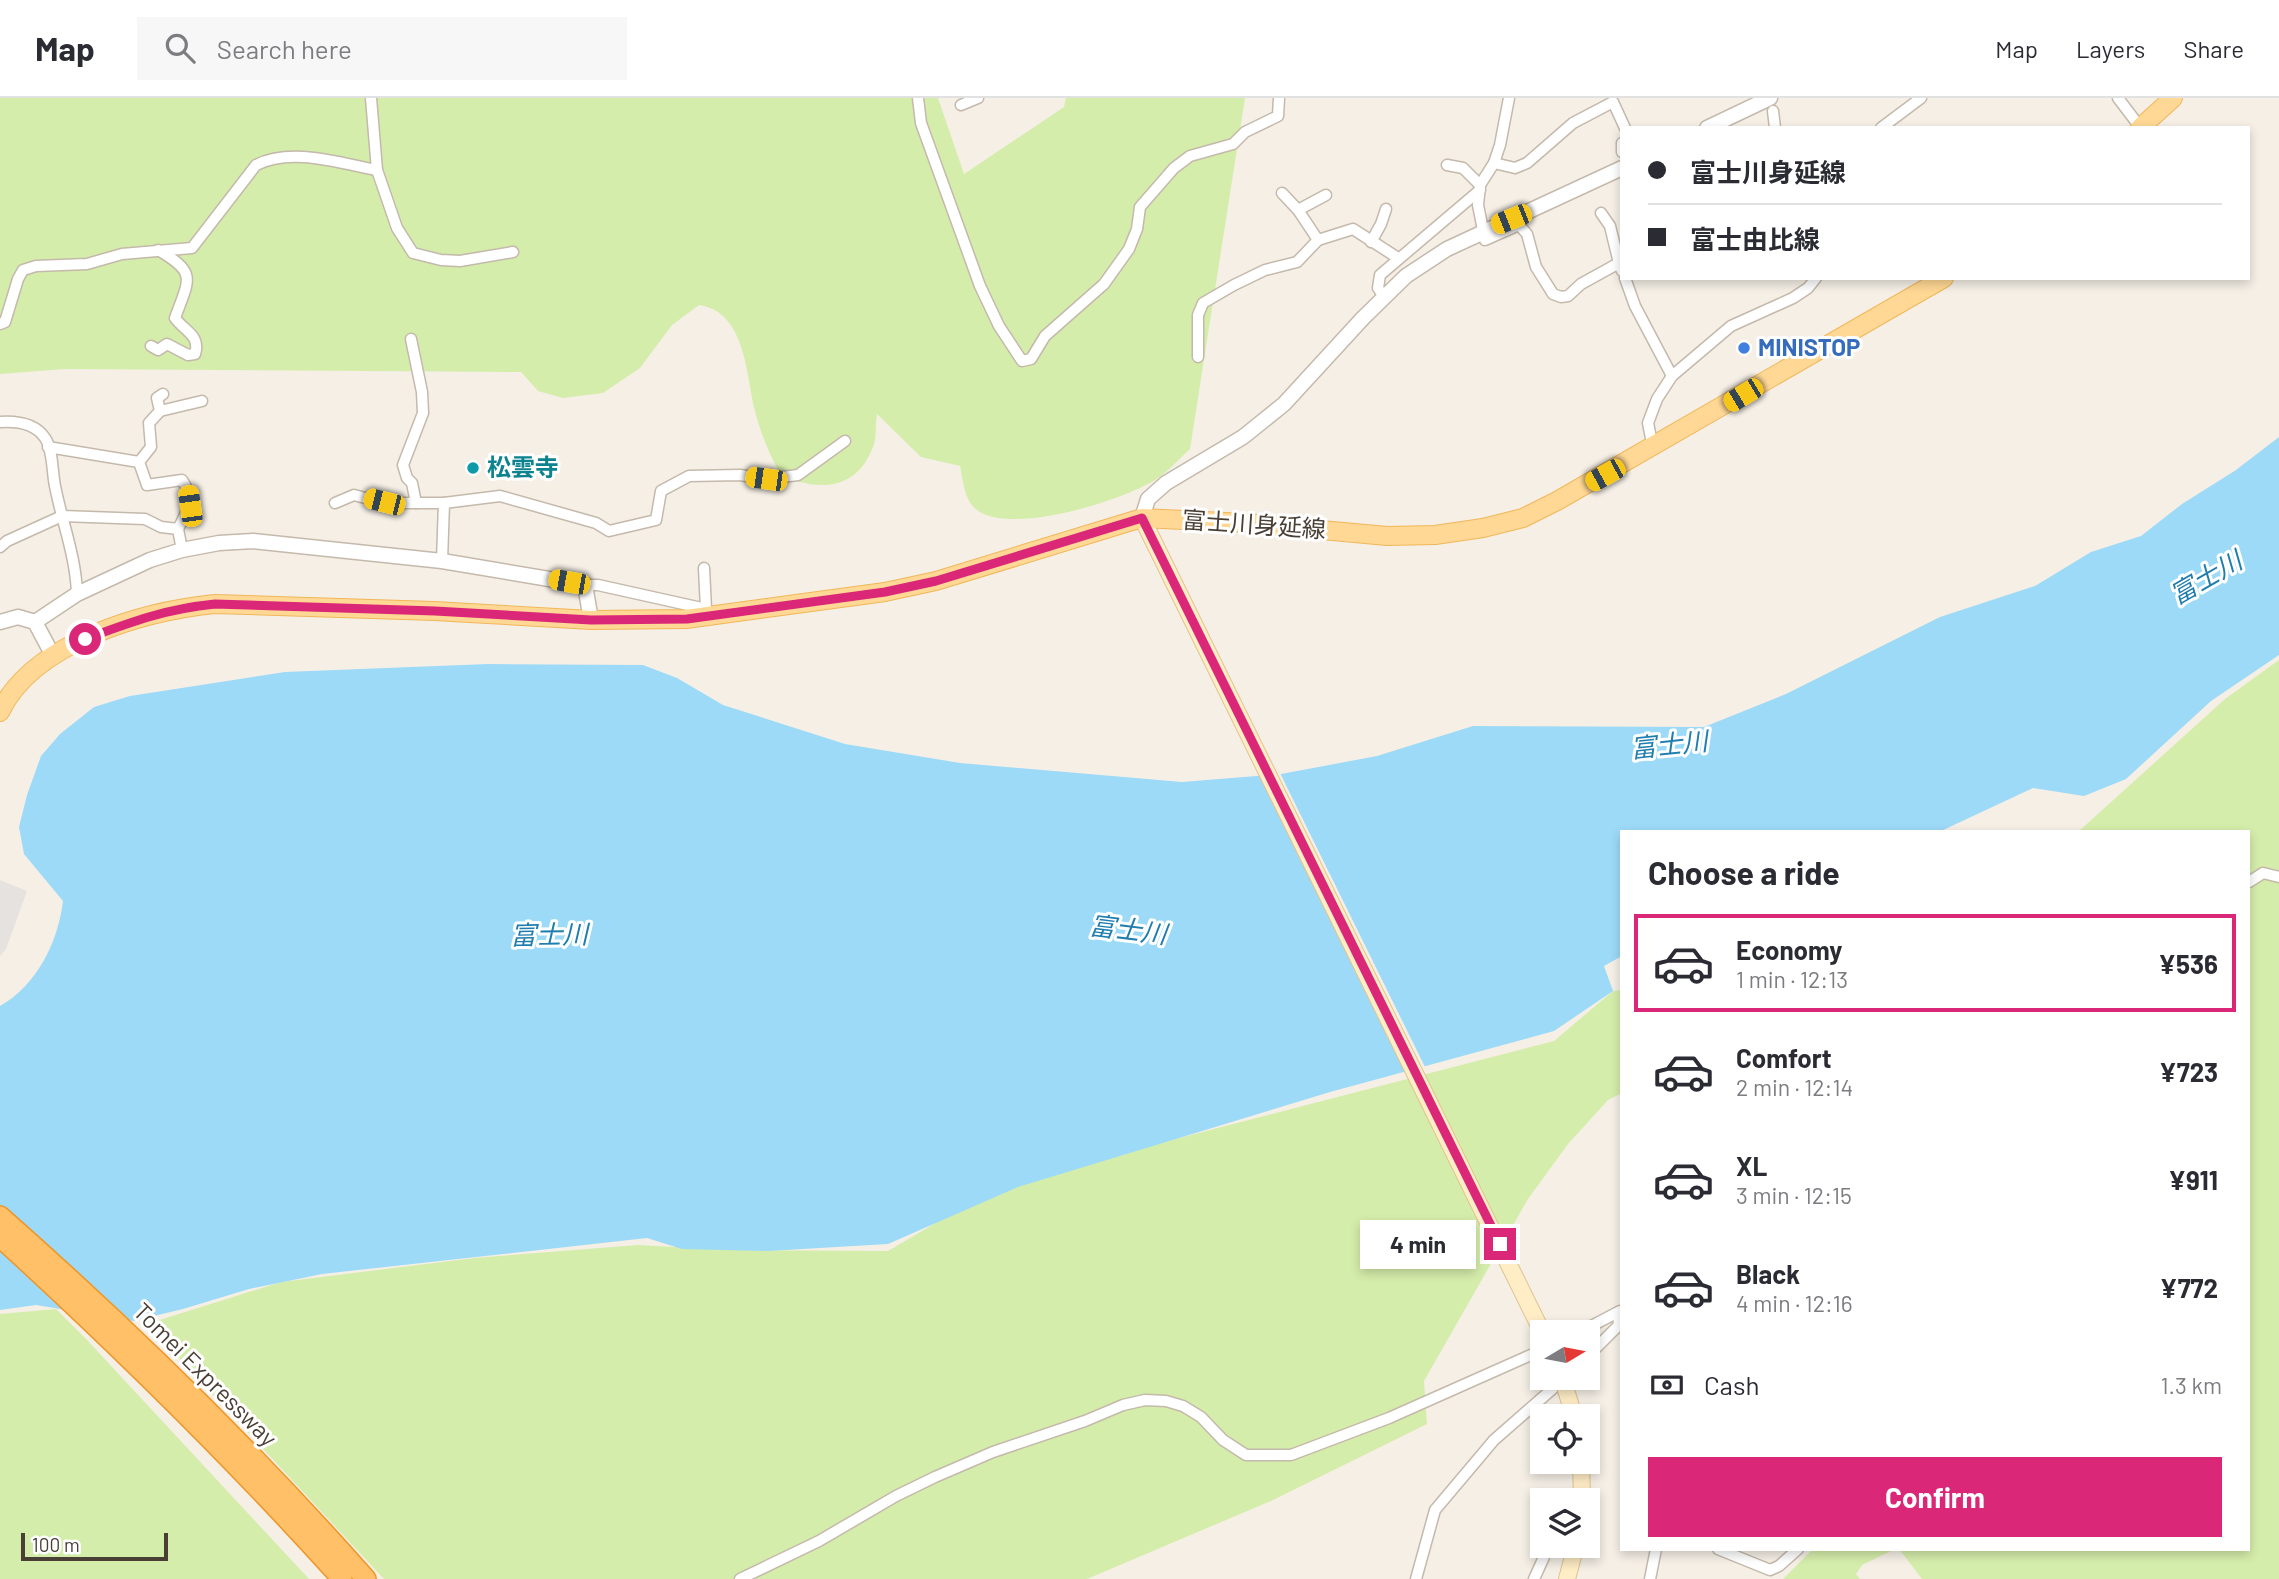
<!DOCTYPE html>
<html lang="en">
<head>
<meta charset="utf-8">
<style>
	body { margin:0; font-family:Barlow,"Noto Sans JP",sans-serif; background:#f7f7f7; color:#2b2b33; height:100vh; display:flex; flex-direction:column; font-size:26px; white-space:nowrap }
	* { box-sizing:border-box; margin:0 }
	p { font-size:23px; color:#7c7c81 }
	.icon { flex:none; width:38px; height:38px; fill:none; stroke:currentColor; stroke-width:2; stroke-linecap:round; stroke-linejoin:round }
	.map { position:relative; flex:1; overflow:hidden }
	.side { position:absolute; left:1620px; top:732px; width:630px; height:721px; display:flex; flex-direction:column; background:#fff; border-radius:0px; box-shadow:0 4px 10px #0003 }
	.side>* { flex:none }
	.banner { position:absolute; left:1620px; top:28px; width:630px; height:154px; border-radius:0px; box-shadow:0 4px 10px #0003; display:grid; align-content:center; height:154px; padding:0 28px; background:#fff }
	.needle { width:46px; rotate:80deg }
	.buttons { position:absolute; left:1530px; top:1222px; display:grid; gap:14px }
	.buttons a { display:grid; place-items:center; width:70px; height:70px; border-radius:0px; background:#fff; box-shadow:0 4px 10px #0003; font-size:35px }
	.scale { position:absolute; left:21px; bottom:18px; width:147px; box-sizing:border-box; padding-left:7px; border:4px solid #493f35; border-top:0; font-size:19px; line-height:24px; white-space:nowrap; color:#493f35; -webkit-text-stroke:5px #fff; paint-order:stroke }
	.end { position:absolute; width:32px; height:32px; margin:-16px; border:9px solid #db2777; background:#fff; box-shadow:0 0 0 4px #fff }
	.from { border-radius:50% }
	.bubble { position:absolute; height:49px; border-radius:0px; background:#fff; box-shadow:0 4px 10px #0003; font-size:23px; font-weight:700; line-height:49px; text-align:center }
	.car { position:absolute; width:21px; height:42px; margin:-21px -10px; border-radius:9px; box-shadow:0 0 5px 2px #0007; background:linear-gradient(#f5c518 24%,#345 0 40%,#f5c518 0 76%,#345 0 86%,#f5c518 0) }
	.banner b { display:flex; align-items:center; gap:24px; height:66px; font-size:26px }
	.banner b+b { border-top:2px solid #e1e1e2 }
	.banner i { width:18px; height:18px; background:#2b2b33 }
	ul { padding:0; list-style:none }
	li { display:flex; align-items:center; gap:21px; height:98px; margin:0 14px 10px; padding:0 14px; border:4px solid transparent; border-radius:0px }
	li div { flex:1 }
	li b { display:block; font-size:26px }
	li em { font-style:normal; font-weight:700 }
	li.on { border-color:#db2777 }
	li>.icon { width:63px; height:63px; stroke-width:1.5 }
	h2 { padding:0 28px; font-size:32px; line-height:84px }
	.pay { display:flex; align-items:center; gap:18px; height:77px; padding:0 28px; font-size:26px }
	.pay p { margin-inline-start:auto }
	.button { display:flex; gap:14px; margin-top:auto; padding:14px 28px }
	.button a { flex:1; height:80px; border-radius:0px; background:#db2777; color:#fff; font-size:28px; font-weight:700; line-height:80px; text-align:center }
	header { display:flex; align-items:center; gap:42px; box-sizing:border-box; height:98px; padding:0 35px; background:#fff; border-bottom:2px solid #e1e1e2 }
	header strong { font-size:33px }
	nav { display:flex; gap:38px; margin-inline-start:auto; font-size:24px }
	.search { width:490px; height:63px; background:#f7f7f7; display:flex; align-items:center; gap:18px; box-sizing:border-box; padding:0 24px; border-radius:0px; color:#7c7c81; font-size:26px }
	.map>svg:first-child { display:block }
	.green { fill:#d5edab }
	.parking { fill:#e5e2df }
	.water { fill:#9ddaf8 }
	.pier { fill:#f5efe6 }
	.lines { fill:none; stroke-linecap:round; stroke-linejoin:round }
	.minor-casing { stroke:#c4b9ab; stroke-width:13 }
	.tertiary-casing { stroke:#c4b9ab; stroke-width:17 }
	.secondary-casing { stroke:#ddc493; stroke-width:18 }
	.primary-casing { stroke:#f0b759; stroke-width:20 }
	.motorway-casing { stroke:#ee9528; stroke-width:22 }
	.minor { stroke:#fff; stroke-width:10 }
	.tertiary { stroke:#fff; stroke-width:14 }
	.secondary { stroke:#ffedc6; stroke-width:16 }
	.primary { stroke:#ffd895; stroke-width:18 }
	.motorway { stroke:#ffc067; stroke-width:19 }
	.secondary-bridge-casing { stroke:#ddc493; stroke-width:18; stroke-linecap:butt }
	.secondary-bridge { stroke:#ffedc6; stroke-width:16 }
	.route { stroke:#db2777; stroke-width:9 }
	.shop-dot { fill:#3f7fe0; stroke:#fff; stroke-width:2.5 }
	.culture-dot { fill:#0f9aa8; stroke:#fff; stroke-width:2.5 }
	.labels { text-anchor:middle; stroke-width:6; stroke-linejoin:round; paint-order:stroke }
	.shop-label { font-size:24px; font-weight:bold; fill:#366cbe; stroke:#fff; text-anchor:start }
	.culture-label { font-size:24px; font-weight:bold; fill:#0d838f; stroke:#fff; text-anchor:start }
	.street-label { font-size:24px; fill:#493f35; stroke:#fff }
	.water-label { font-size:26px; font-style:italic; fill:#207eae; stroke:#fff }
</style>
</head>
<body>
<header>
<strong>Map</strong>
<div class="search"><svg class="icon" aria-label="search" viewBox="0 0 24 24"><circle cx="10" cy="10" r="6"/><path d="M15 15l6 6"/></svg>Search here</div>
<nav><a>Map</a><a>Layers</a><a>Share</a></nav>
</header>
<div class="map">
<svg width="2279" height="1481" viewBox="0 0 2279 1481">
	<rect width="100%" height="100%" fill="#f5efe6"/>
	<g class="green">
		<path d="M 0,0 L 938,0 L 964,76 L 1064,9 L 1066,0 L 1245,0 L 1190,351 C 1180,360 1169,373 1158,380 C 1126,402 1011,438 977,412 C 964,402 963,382 960,368 L 921,359 L 877,316 C 875,326 877,340 873,349 C 856,393 820,393 781,378 C 770,357 761,337 755,313 C 746,277 746,214 699,207 L 672,227 L 640,270 L 603,295 L 563,300 L 538,293 L 521,274 L 65,271 L 0,276 Z"/>
		<polygon points="2279,562 2279,1481 1922,1481 1899,1451 2249,1451 2249,733 2079,733 2225,601"/>
		<polygon points="1622,892 1622,995 1608,1002 1568,1046 1528,1101 1424,1283 1427,1326 1273,1402 1087,1481 384,1481 147,1226 281,1184 474,1160 638,1147 728,1152 888,1153 1002,1086 1554,943 1613,893"/>
		<polygon points="56,1211 87,1242 309,1481 0,1481 0,1216"/>
		<polygon points="1813,1451 1895,1451 1862,1467 1856,1476 1860,1481 1783,1481"/>
	</g>
	<polygon class="parking" points="0,782 27,793 6,851 0,858"/>
	<path class="water" d="M 2279,339 L 2279,557 L 2211,603 L 2126,681 L 2084,698 L 2033,690 L 1941,733 L 1622,733 L 1622,858 L 1604,868 L 1613,893 L 1554,933 L 1330,994 L 1018,1089 L 888,1146 L 768,1153 L 682,1151 L 647,1140 L 322,1176 L 249,1191 L 183,1211 L 133,1223 L 36,1207 L 0,1212 L 0,908 C 37,887 58,844 63,803 L 24,756 L 19,729 L 27,697 L 41,658 L 60,636 L 94,609 L 130,598 L 285,574 L 488,566 L 643,567 L 677,580 L 723,607 L 845,646 L 960,665 L 1182,684 L 1281,676 L 1377,658 L 1473,628 L 1704,629 L 1786,596 L 1940,519 L 2035,488 L 2091,454 L 2141,438 L 2182,406 L 2236,372 Z"/>
	<polygon class="pier" points="1279,673 1426,971 1408,976 1260,674"/>
	<g class="lines">
		<defs>
			<g id="minor">
				<polyline points="371,0 377,72 397,130 413,155 441,162 460,163 513,154"/>
				<polyline points="918,0 921,25 980,188 999,228 1022,263 1031,261 1045,238 1104,186 1129,151 1137,131 1140,109 1174,70 1190,58 1233,46 1245,34 1278,18 1279,0"/>
				<polyline points="1509,0 1500,47 1494,65 1480,87 1478,107 1485,142 1519,127 1527,136 1536,169 1553,196 1561,199 1568,198 1581,186 1619,165 1622,173"/>
				<polyline points="2118,0 2140,29"/>
				<polyline points="961,7 978,0"/>
				<polyline points="1773,13 1775,30"/>
				<polyline points="1881,30 1921,0"/>
				<polyline points="1622,45 1622,54"/>
				<polyline points="1494,65 1515,70 1527,65 1573,25 1613,4 1625,30"/>
				<polyline points="1447,67 1463,70 1480,87"/>
				<polyline points="1282,95 1298,112 1318,142"/>
				<polyline points="1298,112 1326,97"/>
				<polyline points="1601,115 1610,128 1619,165 1622,164"/>
				<polyline points="1371,144 1381,126 1386,111"/>
				<polyline points="1625,180 1635,208 1672,278"/>
				<polyline points="1384,199 1378,190 1380,177 1480,92"/>
				<path d="M 0,226 L 5,224 L 18,181 L 23,172 L 36,168 L 87,166 L 122,156 L 192,150 L 256,67 C 291,49 339,65 377,72"/>
				<polyline points="411,241 422,294 423,315 403,367 407,380 412,385 416,405"/>
				<path d="M 151,248 L 158,252 L 167,246 L 188,257 L 195,256 C 201,237 184,233 175,220 C 189,181 198,175 158,152"/>
				<polyline points="1198,259 1198,217 1203,205 1234,187 1265,172 1297,164 1318,142 1353,131 1398,160"/>
				<path d="M 163,296 L 157,300 L 160,313 L 149,325 L 151,349 L 139,364 L 147,387 L 182,382 C 195,400 187,414 178,431 L 182,452"/>
				<polyline points="160,313 202,303"/>
				<path d="M 0,324 C 16,323 35,325 45,340 C 53,351 52,374 55,388 C 62,424 76,459 77,496"/>
				<polyline points="48,349 139,364"/>
				<polyline points="1653,350 1648,325 1657,301 1672,278 1731,228 1793,200 1808,190 1816,180"/>
				<polyline points="335,405 354,397 384,405 444,405"/>
				<polyline points="0,449 7,443 62,418 145,421 161,429 178,431"/>
				<polyline points="442,463 444,405 500,398 596,425 609,433 656,422 661,393 689,378 740,377 766,381 798,377 845,343"/>
				<polyline points="585,487 598,487 706,511 704,470"/>
				<polyline points="2249,784 2263,775 2279,779"/>
				<polyline points="1580,1234 1620,1213"/>
				<polyline points="1587,1259 1619,1227 1618,1215"/>
				<polyline points="1718,1451 1770,1472 1779,1468 1798,1451"/>
				<polyline points="740,1481 819,1443 896,1398 935,1379 993,1354 1085,1323 1123,1307 1145,1302 1166,1303 1183,1308 1201,1319 1223,1342 1246,1357 1291,1357 1389,1320 1542,1252"/>
				<polyline points="1416,1481 1435,1412 1494,1342 1566,1279"/>
				<polyline points="1534,1481 1544,1459"/>
				<polyline points="1650,1481 1656,1451"/>
			</g>
			<g id="tertiary">
				<polyline points="1707,30 1770,0"/>
				<polyline points="1142,420 1148,401 1166,385 1243,339 1284,306 1363,220 1406,178 1447,151 1622,70"/>
				<polyline points="0,524 18,519 35,524 52,556"/>
				<polyline points="35,524 77,496 150,462 182,452 219,445 253,443 442,463 585,487 591,522"/>
			</g>
			<g id="secondary">
				<polyline points="1142,420 1542,1234"/>
				<polyline points="1581,1363 1582,1402"/>
				<polyline points="1567,1481 1576,1447"/>
			</g>
			<g id="primary">
				<polyline points="2140,30 2173,0"/>
				<path d="M 0,614 C 33,544 145,513 215,506 L 434,513 L 591,522 L 686,521 L 885,494 L 936,483 L 1142,420 L 1246,425 L 1387,438 L 1435,437 L 1483,430 L 1523,420 L 1557,403 L 1944,180"/>
			</g>
			<g id="motorway">
				<path d="M 0,1118 C 129,1232 252,1352 366,1481"/>
				<path d="M 0,1139 C 119,1248 234,1361 342,1481"/>
			</g>
		</defs>
		<use href="#minor" class="minor-casing"/>
		<use href="#tertiary" class="tertiary-casing"/>
		<use href="#secondary" class="secondary-casing"/>
		<use href="#primary" class="primary-casing"/>
		<use href="#motorway" class="motorway-casing"/>
		<use href="#minor" class="minor"/>
		<use href="#tertiary" class="tertiary"/>
		<use href="#secondary" class="secondary"/>
		<use href="#primary" class="primary"/>
		<use href="#motorway" class="motorway"/>
		<defs>
			<polyline id="secondary-bridge" points="1562,1279 1574,1318"/>
		</defs>
		<use href="#secondary-bridge" class="secondary-bridge-casing"/>
		<use href="#secondary-bridge" class="secondary-bridge"/>
	</g>
	<g class="lines">
		<path class="route" d="M 85,541 C 131,524 165,511 215,506 L 435,513 L 591,522 L 687,521 L 885,494 L 936,483 L 1142,420 L 1500,1146"/>
	</g>
	<circle class="shop-dot" cx="1744" cy="250" r="7"/>
	<circle class="culture-dot" cx="473" cy="370" r="7"/>
	<g class="labels">
		<g class="shop-label">
			<text x="1758" y="258">MINISTOP</text>
		</g>
		<g class="culture-label">
			<text x="487" y="378">松雲寺</text>
		</g>
		<g class="street-label">
			<text transform="translate(1254 427) rotate(4)" y="8">富士川身延線</text>
			<text transform="translate(205 1277) rotate(45)" y="8">Tomei Expressway</text>
		</g>
		<g class="water-label">
			<text transform="translate(2206 480) rotate(-30)" y="9">富士川</text>
			<text transform="translate(1669 647) rotate(-6)" y="9">富士川</text>
			<text transform="translate(1128 832) rotate(7)" y="9">富士川</text>
			<text transform="translate(549 837) rotate(-1)" y="9">富士川</text>
		</g>
	</g>
</svg>
<div class="buttons">
<a><svg class="needle" viewBox="-14 -14 28 28"><path d="M0-13l5 13h-10z" fill="#e53935"/><path d="M0 13l5-13h-10z" fill="#7c7c81"/></svg></a>
<a><svg class="icon" aria-label="locate" viewBox="0 0 24 24"><circle cx="12" cy="12" r="6"/><path d="M12 2v4M12 18v4M2 12h4M18 12h4"/></svg></a>
<a><svg class="icon" aria-label="layers" viewBox="0 0 24 24"><path d="M12 4l9 5-9 5-9-5zM3 14l9 5 9-5"/></svg></a>
</div>
<div class="scale">100 m</div>
<i class="end from" style="left:85px;top:541px"></i>
<i class="end" style="left:1500px;top:1146px"></i>
<div class="bubble" style="left:1360px;top:1122px;width:116px">4 min</div>
<i class="car" style="left:1511px;top:121px;rotate:248deg"></i>
<i class="car" style="left:1743px;top:297px;rotate:239deg"></i>
<i class="car" style="left:1605px;top:377px;rotate:241deg"></i>
<i class="car" style="left:766px;top:381px;rotate:278deg"></i>
<i class="car" style="left:384px;top:404px;rotate:284deg"></i>
<i class="car" style="left:190px;top:408px;rotate:352deg"></i>
<i class="car" style="left:569px;top:484px;rotate:280deg"></i>
<div class="banner">
<b><i class="from"></i>富士川身延線</b>
<b><i></i>富士由比線</b>
</div>
<section class="side">
<h2>Choose a ride</h2>
<ul>
<li class="on"><svg class="icon" aria-label="car" viewBox="0 0 24 24"><path d="M5 17H2v-5l4-1 3-4h7l3 4 3 1v5h-3M9 17h6M6 11h13"/><circle cx="7" cy="17" r="2"/><circle cx="17" cy="17" r="2"/></svg><div><b>Economy</b><p>1 min · 12:13</p></div><em>¥536</em></li>
<li><svg class="icon" aria-label="car" viewBox="0 0 24 24"><path d="M5 17H2v-5l4-1 3-4h7l3 4 3 1v5h-3M9 17h6M6 11h13"/><circle cx="7" cy="17" r="2"/><circle cx="17" cy="17" r="2"/></svg><div><b>Comfort</b><p>2 min · 12:14</p></div><em>¥723</em></li>
<li><svg class="icon" aria-label="car" viewBox="0 0 24 24"><path d="M5 17H2v-5l4-1 3-4h7l3 4 3 1v5h-3M9 17h6M6 11h13"/><circle cx="7" cy="17" r="2"/><circle cx="17" cy="17" r="2"/></svg><div><b>XL</b><p>3 min · 12:15</p></div><em>¥911</em></li>
<li><svg class="icon" aria-label="car" viewBox="0 0 24 24"><path d="M5 17H2v-5l4-1 3-4h7l3 4 3 1v5h-3M9 17h6M6 11h13"/><circle cx="7" cy="17" r="2"/><circle cx="17" cy="17" r="2"/></svg><div><b>Black</b><p>4 min · 12:16</p></div><em>¥772</em></li>
</ul>
<div class="pay"><svg class="icon" aria-label="cash" viewBox="0 0 24 24"><path d="M3 7h18v10H3z"/><circle cx="12" cy="12" r="2"/></svg>Cash<p>1.3 km</p></div>
<div class="button"><a>Confirm</a></div>
</section>
</div>
</body>
</html>
